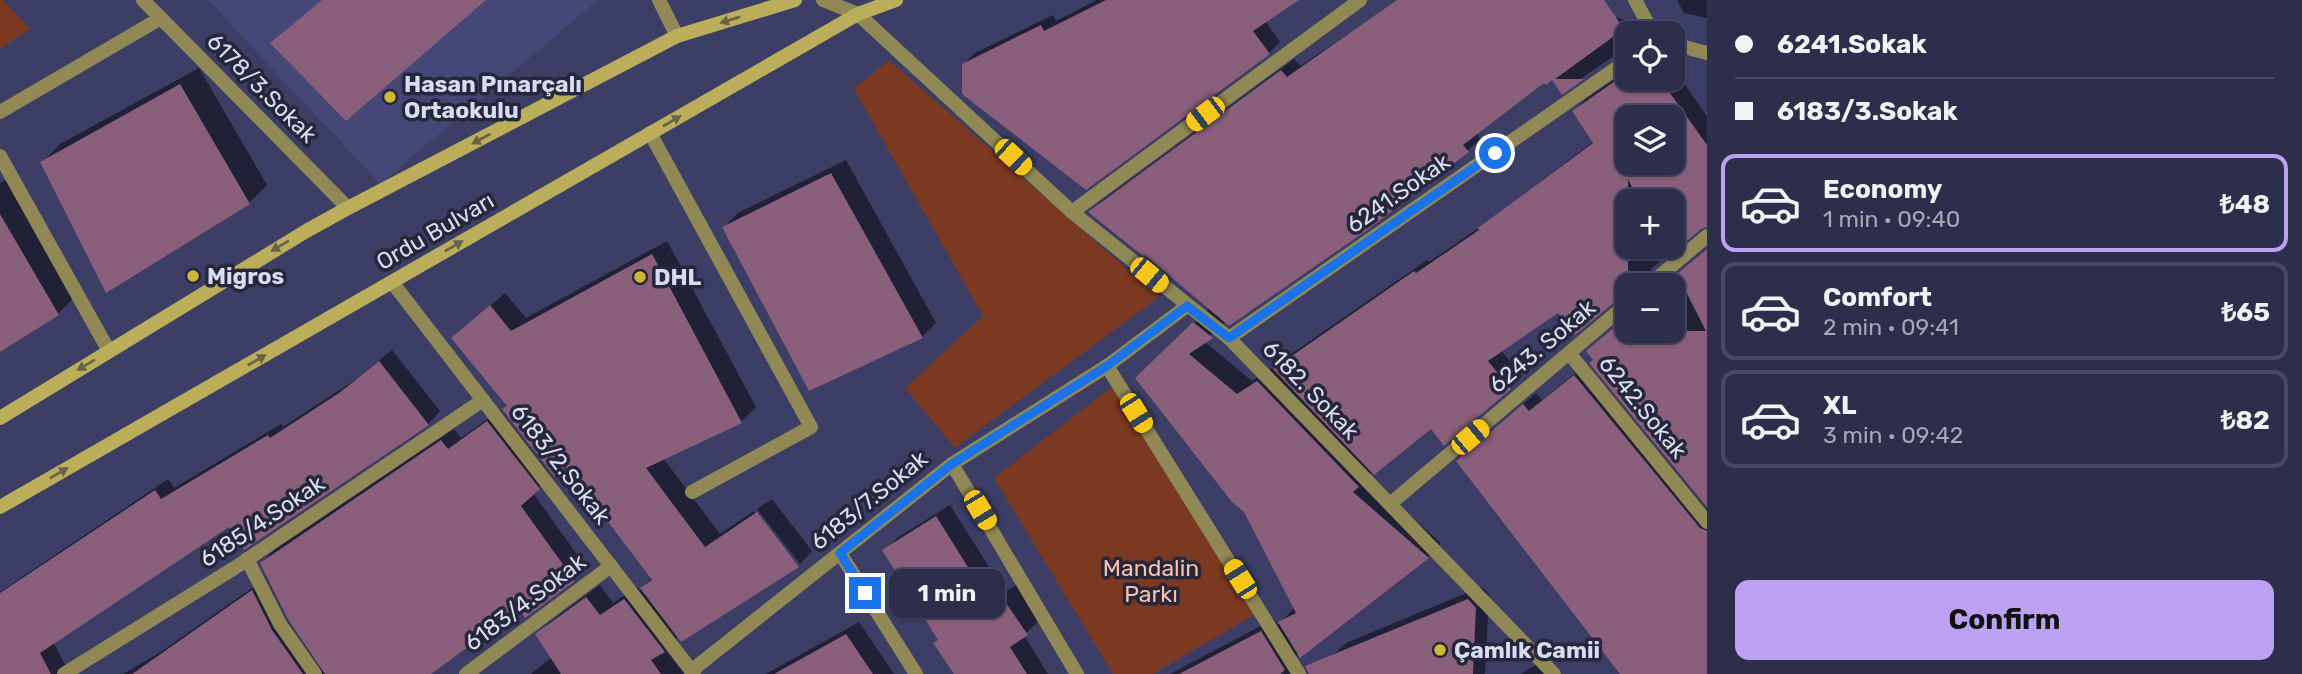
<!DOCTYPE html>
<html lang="en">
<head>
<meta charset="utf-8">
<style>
	body { margin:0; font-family:Rubik,sans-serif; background:#353653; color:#f1f3f6; height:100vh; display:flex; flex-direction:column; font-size:26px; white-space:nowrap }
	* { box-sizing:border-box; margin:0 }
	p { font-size:23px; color:#a7a8b5 }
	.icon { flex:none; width:38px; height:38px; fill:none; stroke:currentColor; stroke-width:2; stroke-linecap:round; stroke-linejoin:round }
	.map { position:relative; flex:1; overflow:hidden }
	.sheet { display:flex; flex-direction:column; background:#2d2e4c; width:595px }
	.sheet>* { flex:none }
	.hud { display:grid; align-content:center; height:154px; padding:0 28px; background:#2d2e4c }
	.buttons { position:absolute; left:1615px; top:21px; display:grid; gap:14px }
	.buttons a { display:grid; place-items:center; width:70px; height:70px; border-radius:14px; background:#2d2e4c; box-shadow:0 2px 5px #0004,0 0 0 2px #484a64; font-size:35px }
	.end { position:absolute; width:32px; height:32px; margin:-16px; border:9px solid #1a73e8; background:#fff; box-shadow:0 0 0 4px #fff }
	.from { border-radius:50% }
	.bubble { position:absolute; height:49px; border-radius:14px; background:#2d2e4c; box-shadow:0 2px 5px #0004,0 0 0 2px #484a64; font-size:23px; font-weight:700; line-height:49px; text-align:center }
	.car { position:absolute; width:21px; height:42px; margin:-21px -10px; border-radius:9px; box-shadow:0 0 5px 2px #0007; background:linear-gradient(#f5c518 24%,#345 0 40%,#f5c518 0 76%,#345 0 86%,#f5c518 0) }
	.hud b { display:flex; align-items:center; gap:24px; height:66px; font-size:26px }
	.hud b+b { border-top:2px solid #484a64 }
	.hud i { width:18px; height:18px; background:#f1f3f6 }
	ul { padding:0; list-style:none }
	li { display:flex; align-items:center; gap:21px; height:98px; margin:0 14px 10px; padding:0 14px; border:4px solid #484a64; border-radius:14px }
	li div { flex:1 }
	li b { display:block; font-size:26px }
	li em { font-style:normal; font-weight:700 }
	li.selected { border-color:#bca0f2 }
	li>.icon { width:63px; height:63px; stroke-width:1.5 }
	.button { display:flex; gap:14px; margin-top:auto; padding:14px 28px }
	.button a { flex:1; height:80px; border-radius:14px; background:#bca0f2; color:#111; font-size:28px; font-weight:700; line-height:80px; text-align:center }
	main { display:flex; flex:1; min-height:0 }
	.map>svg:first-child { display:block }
	.built { fill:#454776 }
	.green { fill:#7c3921 }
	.shadow { fill:#0007; fill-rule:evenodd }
	.building { fill:#8a5f7b; fill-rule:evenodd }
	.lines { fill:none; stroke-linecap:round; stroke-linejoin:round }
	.service { stroke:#908855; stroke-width:14 }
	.minor { stroke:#908855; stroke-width:14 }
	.tertiary { stroke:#908855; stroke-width:14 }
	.secondary { stroke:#bbae5a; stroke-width:14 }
	.oneway { fill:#696448 }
	.route { stroke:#1a73e8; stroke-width:9 }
	.poi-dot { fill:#cdb938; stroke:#26273a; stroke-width:2.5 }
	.labels { text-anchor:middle; stroke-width:7; stroke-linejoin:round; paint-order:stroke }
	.poi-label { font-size:23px; font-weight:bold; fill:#d9dcf5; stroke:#26273a; text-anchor:start }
	.street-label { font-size:23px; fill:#d9dcf5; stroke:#26273a }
	.park-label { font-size:23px; fill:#fcc1ac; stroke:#26273a }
</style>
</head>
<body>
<main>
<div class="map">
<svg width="1707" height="674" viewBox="0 0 1707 674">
	<rect width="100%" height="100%" fill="#3c3e66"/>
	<polygon class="built" points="208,0 598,0 380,184"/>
	<g class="green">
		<polygon points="0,0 3,0 30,29 0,49"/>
		<polygon points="889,60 1159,297 955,448 905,388 983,316 854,89"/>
		<polygon points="1121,380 1264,609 1153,674 1113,674 994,478"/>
	</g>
	<g class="shadow">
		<polygon points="1097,0 1296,0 1265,21 1280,42 1269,53 964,64 975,53 1053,15 1056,21"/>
		<path d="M 1400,0 L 1595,0 L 1593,8 L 1644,28 L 1648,33 L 1628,33 L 1628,50 L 1622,50 L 1562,92 L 1553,78 L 1544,80 L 1476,133 L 1480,139 L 1467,151 L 1227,321 L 1204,341 L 1252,381 L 1272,368 L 1274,370 L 1287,357 L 1427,260 L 1429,262 L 1483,225 L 1594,141 L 1574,111 L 1586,99 L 1628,70 L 1628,79 L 1673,79 L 1673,68 L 1707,116 L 1707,226 L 1700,227 L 1651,269 L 1653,278 L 1659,283 L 1669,281 L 1707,249 L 1707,504 L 1595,359 L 1601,339 L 1628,316 L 1628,331 L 1673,331 L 1673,285 L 1628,285 L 1558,311 L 1501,350 L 1522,376 L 1510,388 L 1432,427 L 1366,477 L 1441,543 L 1428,557 L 1299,653 L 1289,664 L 1294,674 L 1170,674 L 1274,619 L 1278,625 L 1295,607 L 1246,511 L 1138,379 L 1210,308 L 1145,253 L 1091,212 L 1103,200 L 1294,59 L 1300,66 ZM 1628,117 L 1673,117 L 1673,163 L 1628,163 ZM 1628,201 L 1673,201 L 1673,247 L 1628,247 Z"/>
		<polygon points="1677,0 1707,0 1707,18 1684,13"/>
		<polygon points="199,68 267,185 249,203 42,163 60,144"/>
		<polygon points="846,160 936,323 922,337 724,227 738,213"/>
		<polygon points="8,179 76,296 58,314 0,350 0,183"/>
		<polygon points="667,241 756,407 741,422 663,458 720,534 754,511 796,565 799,565 682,639 679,635 665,649 684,674 531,674 552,657 537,635 550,622 600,585 613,603 637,587 640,590 652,578 566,463 508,406 453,338 505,293 526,318"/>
		<polygon points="392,350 440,411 428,424 230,524 53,642 70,674 0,674 0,592 168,479 174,488 281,424 283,427 353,381"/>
		<polygon points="1587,364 1707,510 1707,674 1622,674 1470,449 1536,393 1542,400"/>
		<polygon points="500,410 551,476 533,493 586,567 574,580 520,607 428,674 123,674 159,653 265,579 284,617 319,667 327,673 262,563 274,550 454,429 461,438"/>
		<polygon points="772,499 812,551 800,564 757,509"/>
		<polygon points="950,505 1005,592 1016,585 1039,621 1024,635 1048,674 956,674 939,639 884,551 897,538"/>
		<polygon points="1481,587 1489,594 1485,674 1346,674 1333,655 1346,643"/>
		<polygon points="859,622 894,674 766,674"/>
		<polygon points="1540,662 1550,674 1521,674"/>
	</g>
	<g class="building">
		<polygon points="322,0 486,0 346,121 270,43"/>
		<polygon points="1106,0 1299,0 1253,31 1270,54 1086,190 962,94 962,64 1041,25 1044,31"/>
		<polygon points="1397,0 1604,0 1624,29 1555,79 1584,79 1562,95 1552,80 1546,85 1544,83 1463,145 1469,152 1370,228 1229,326 1145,255 1143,256 1088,212 1281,70 1287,77"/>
		<path d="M 1618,79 L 1660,79 L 1707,145 L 1707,227 L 1701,229 L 1668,257 L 1662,247 L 1673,247 L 1673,201 L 1639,201 L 1628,179 L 1628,294 L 1622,296 L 1575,335 L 1558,313 L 1488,361 L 1511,389 L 1444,446 L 1431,429 L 1374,475 L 1273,369 L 1414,271 L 1416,273 L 1479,230 L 1478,228 L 1593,143 L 1572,111 ZM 1628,117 L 1673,117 L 1673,163 L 1628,163 Z"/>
		<polygon points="180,84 250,204 106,293 40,162"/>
		<polygon points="831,173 923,338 809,391 722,227"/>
		<polygon points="0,214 59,315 0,352"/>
		<polygon points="1707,249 1707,507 1589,363 1593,360 1586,351 1628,316 1628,331 1706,331 1677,274"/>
		<polygon points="652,254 742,423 646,468 705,547 757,512 799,567 681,642 640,588 652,580 566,466 554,476 502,409 507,406 451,338 490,305 511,331"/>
		<polygon points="1193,322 1213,338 1189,354 1237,394 1257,381 1359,487 1353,492 1429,558 1300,658 1278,622 1296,613 1244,512 1232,502 1135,378"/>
		<polygon points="379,361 429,425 244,550 229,527 40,653 51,674 0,674 0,593 155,490 161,499 268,435 270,438 339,393"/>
		<polygon points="1574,375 1700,528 1707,531 1707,674 1620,674 1456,461 1523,404 1529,411"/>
		<polygon points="487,421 540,489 521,506 575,581 525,618 519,610 431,674 325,674 288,619 260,563 441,440 448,449"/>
		<polygon points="936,516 991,604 1002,597 1028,635 1010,647 1027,674 954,674 933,643 938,640 882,550"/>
		<polygon points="252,590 272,630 303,674 132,674"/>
		<polygon points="586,597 600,615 624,599 665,652 651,660 661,674 561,674 535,634"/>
		<polygon points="1468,599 1476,608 1473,674 1309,674 1305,666"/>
		<polygon points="1261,631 1285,670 1280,674 1179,674"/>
		<polygon points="846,634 873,674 774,674"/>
	</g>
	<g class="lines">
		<g class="service">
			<polyline points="650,133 811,427 692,492"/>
			<polyline points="0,156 109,351"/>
		</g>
		<g class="minor">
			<polyline points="143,0 348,208"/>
			<polyline points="659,0 677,36"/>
			<polyline points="1635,0 1653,33"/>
			<polyline points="1673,44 1707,53"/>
			<polyline points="0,112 161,18"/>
			<polyline points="1072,212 1360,0"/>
			<polyline points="392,282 694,674"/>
			<polyline points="1649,285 1707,236"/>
			<polyline points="1229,338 1628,60"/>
			<polyline points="1569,353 1707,522"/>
			<polyline points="1107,366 1299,674"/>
			<polyline points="952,464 1077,674"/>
			<polyline points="1390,504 1628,303"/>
			<polyline points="840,553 916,674"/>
			<polyline points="247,559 280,624 315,674"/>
			<polyline points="691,671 952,464 1107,366 1187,306"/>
			<polyline points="64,674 236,567 483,400"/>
			<polyline points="466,674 611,566"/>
		</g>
		<polyline class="tertiary" points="823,0 858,14 1072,212 1229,338 1554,674"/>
		<g class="secondary">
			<polyline points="0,418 308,230 348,208 677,36 795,0"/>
			<polyline points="0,507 858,14 896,0"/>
		</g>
	</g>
	<defs><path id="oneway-solid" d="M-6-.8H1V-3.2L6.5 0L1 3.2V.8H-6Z" transform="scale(1.75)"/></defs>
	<g class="oneway">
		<use href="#oneway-solid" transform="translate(730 20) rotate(163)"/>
		<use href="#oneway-solid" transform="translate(672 121) rotate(-30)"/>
		<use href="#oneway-solid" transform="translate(481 139) rotate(152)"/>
		<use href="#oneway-solid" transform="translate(280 246) rotate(149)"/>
		<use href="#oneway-solid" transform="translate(454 246) rotate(-30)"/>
		<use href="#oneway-solid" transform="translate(257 360) rotate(-30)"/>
		<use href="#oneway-solid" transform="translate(86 365) rotate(149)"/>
		<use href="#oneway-solid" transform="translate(59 473) rotate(-30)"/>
	</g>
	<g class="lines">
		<polyline class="route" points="865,593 840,553 952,464 1107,366 1187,306 1229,338 1495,153"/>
	</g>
	<g class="poi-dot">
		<circle cx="390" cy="97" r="7"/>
		<circle cx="193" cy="276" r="7"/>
		<circle cx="640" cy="277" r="7"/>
		<circle cx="1440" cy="650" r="7"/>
	</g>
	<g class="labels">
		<g class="poi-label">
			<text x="404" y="92">Hasan Pınarçalı<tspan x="404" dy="26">Ortaokulu</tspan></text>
			<text x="207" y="284">Migros</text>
			<text x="654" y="285">DHL</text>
			<text x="1454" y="658">Çamlık Camii</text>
		</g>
		<g class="street-label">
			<text transform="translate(262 88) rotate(45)" y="8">6178/3.Sokak</text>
			<text transform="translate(1398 193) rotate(-35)" y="8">6241.Sokak</text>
			<text transform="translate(435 231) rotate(-30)" y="8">Ordu Bulvarı</text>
			<text transform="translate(1542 346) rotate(-40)" y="8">6243. Sokak</text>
			<text transform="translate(1311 390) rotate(46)" y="8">6182. Sokak</text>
			<text transform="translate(1643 407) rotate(51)" y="8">6242.Sokak</text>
			<text transform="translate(561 464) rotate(52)" y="8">6183/2.Sokak</text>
			<text transform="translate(869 500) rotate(-39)" y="8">6183/7.Sokak</text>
			<text transform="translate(262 521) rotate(-34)" y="8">6185/4.Sokak</text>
			<text transform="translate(525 602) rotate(-37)" y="8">6183/4.Sokak</text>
		</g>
		<g class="park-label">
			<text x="1151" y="576">Mandalin<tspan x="1151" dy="26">Parkı</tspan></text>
		</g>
	</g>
</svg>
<div class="buttons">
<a><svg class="icon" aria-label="locate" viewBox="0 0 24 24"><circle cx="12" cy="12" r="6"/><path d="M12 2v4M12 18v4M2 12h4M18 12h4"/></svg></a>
<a><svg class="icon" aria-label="layers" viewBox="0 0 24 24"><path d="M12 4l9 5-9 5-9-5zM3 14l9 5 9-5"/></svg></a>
<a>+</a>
<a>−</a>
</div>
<i class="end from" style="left:1495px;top:153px"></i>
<i class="end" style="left:865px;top:593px"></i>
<div class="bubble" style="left:889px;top:569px;width:116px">1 min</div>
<i class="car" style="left:1205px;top:114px;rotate:233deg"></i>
<i class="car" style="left:1013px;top:157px;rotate:133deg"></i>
<i class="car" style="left:1149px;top:275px;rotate:129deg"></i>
<i class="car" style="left:1136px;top:413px;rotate:148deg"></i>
<i class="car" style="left:1470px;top:437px;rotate:50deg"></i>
<i class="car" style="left:980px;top:510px;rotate:149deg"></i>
<i class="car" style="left:1240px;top:579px;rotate:328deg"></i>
</div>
<section class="sheet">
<div class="hud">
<b><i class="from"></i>6241.Sokak</b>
<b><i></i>6183/3.Sokak</b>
</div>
<ul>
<li class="selected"><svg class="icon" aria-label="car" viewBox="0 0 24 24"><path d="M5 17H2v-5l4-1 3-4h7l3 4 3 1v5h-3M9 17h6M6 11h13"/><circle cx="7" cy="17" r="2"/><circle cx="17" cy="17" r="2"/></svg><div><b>Economy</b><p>1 min · 09:40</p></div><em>₺48</em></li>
<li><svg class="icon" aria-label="car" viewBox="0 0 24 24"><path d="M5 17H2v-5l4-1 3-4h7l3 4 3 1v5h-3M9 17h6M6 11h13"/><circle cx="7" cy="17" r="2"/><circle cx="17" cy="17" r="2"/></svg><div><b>Comfort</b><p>2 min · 09:41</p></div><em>₺65</em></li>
<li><svg class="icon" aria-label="car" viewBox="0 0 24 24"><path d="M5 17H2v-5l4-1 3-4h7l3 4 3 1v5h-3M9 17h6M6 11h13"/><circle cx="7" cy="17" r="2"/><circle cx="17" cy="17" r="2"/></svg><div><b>XL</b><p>3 min · 09:42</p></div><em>₺82</em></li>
</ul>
<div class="button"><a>Confirm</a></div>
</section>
</main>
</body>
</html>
